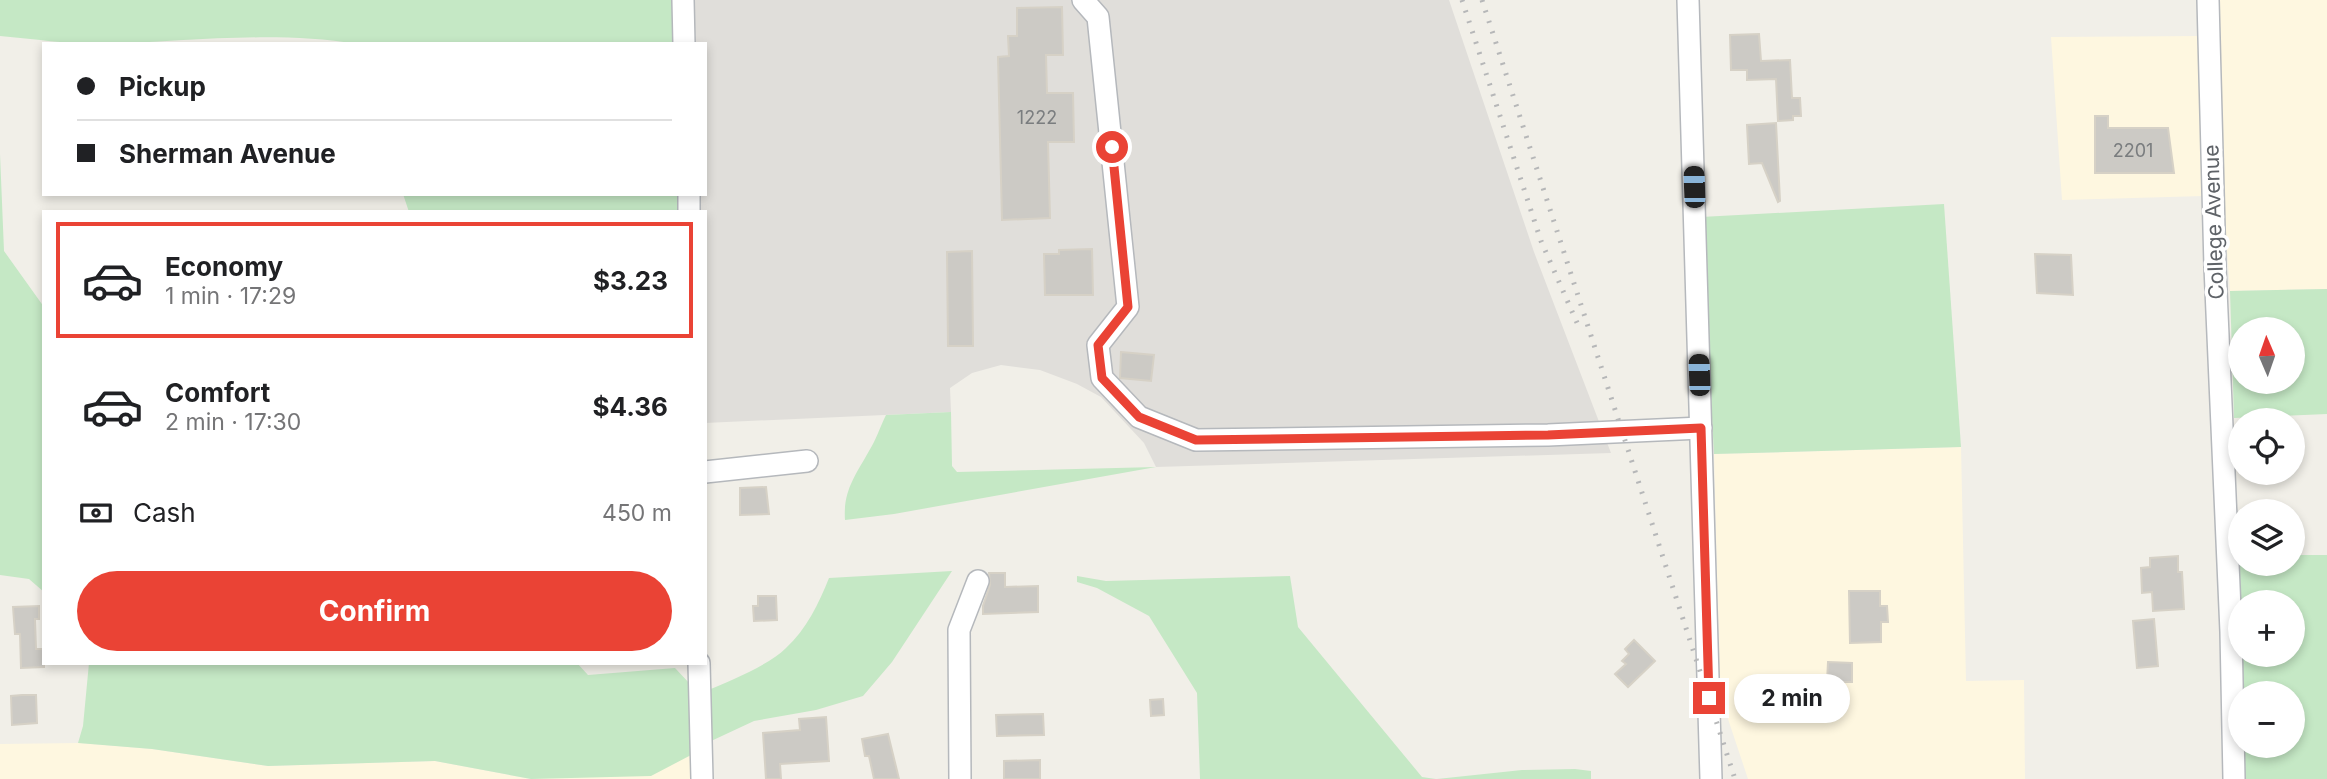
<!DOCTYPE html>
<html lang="en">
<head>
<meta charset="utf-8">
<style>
	body { margin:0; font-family:Inter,sans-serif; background:#f6f6f6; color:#202124; height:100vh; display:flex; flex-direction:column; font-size:26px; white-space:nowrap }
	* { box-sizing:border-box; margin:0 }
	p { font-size:23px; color:#757577 }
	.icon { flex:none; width:38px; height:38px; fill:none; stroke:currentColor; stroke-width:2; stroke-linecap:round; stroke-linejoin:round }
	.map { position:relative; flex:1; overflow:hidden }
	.details { position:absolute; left:42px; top:210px; width:665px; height:455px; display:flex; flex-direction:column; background:#fff; border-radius:0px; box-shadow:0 4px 10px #0003 }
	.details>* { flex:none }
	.hud { position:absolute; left:42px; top:42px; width:665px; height:154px; border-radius:0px; box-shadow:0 4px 10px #0003; display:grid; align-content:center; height:154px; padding:0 35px; background:#fff }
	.needle { width:46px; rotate:358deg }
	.fabs { position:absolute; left:2228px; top:317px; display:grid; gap:14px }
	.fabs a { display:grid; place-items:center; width:77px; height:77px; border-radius:50%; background:#fff; box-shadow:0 4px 10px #0003; font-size:35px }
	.end { position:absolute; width:32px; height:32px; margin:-16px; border:9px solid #ea4335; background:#fff; box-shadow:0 0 0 4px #fff }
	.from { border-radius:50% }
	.bubble { position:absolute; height:49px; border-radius:24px; background:#fff; box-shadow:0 4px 10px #0003; font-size:23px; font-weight:700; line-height:49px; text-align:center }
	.car { position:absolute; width:21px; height:42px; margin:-21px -10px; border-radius:9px; box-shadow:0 0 5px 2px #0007; background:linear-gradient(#222 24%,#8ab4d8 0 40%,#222 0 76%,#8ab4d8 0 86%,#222 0) }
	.hud b { display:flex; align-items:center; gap:24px; height:66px; font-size:26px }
	.hud b+b { border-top:2px solid #e0e0e0 }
	.hud i { width:18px; height:18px; background:#202124 }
	ul { padding:12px 0 0; list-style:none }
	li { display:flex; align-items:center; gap:21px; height:116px; margin:0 14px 10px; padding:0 21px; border:4px solid transparent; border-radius:0px }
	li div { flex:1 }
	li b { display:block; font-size:26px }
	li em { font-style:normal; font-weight:700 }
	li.current { border-color:#ea4335 }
	li>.icon { width:63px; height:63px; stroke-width:1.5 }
	.pay { display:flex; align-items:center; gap:18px; height:77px; padding:0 35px; font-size:26px }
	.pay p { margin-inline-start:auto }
	.cta { display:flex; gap:14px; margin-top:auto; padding:14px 35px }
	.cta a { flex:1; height:80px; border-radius:42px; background:#ea4335; color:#fff; font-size:28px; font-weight:700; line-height:80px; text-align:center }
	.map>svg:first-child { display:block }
	.commercial { fill:#fef7e0 }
	.industrial { fill:#e0deda }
	.green { fill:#c5e8c5; fill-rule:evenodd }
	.building { fill:#cccac5; stroke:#d6d1c6; stroke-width:2 }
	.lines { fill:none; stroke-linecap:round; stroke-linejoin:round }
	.minor-casing { stroke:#b5b8bc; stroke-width:24 }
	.minor { stroke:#fff; stroke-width:21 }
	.rail { stroke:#b6b7b8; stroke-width:5; stroke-dasharray:2 9; stroke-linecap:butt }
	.route { stroke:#ea4335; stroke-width:9 }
	.labels { text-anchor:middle; stroke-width:7; stroke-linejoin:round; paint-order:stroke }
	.number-label { font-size:18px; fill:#7a7d7f }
	.street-label { font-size:21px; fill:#5f6368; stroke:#fff }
</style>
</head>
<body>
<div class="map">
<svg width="2327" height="779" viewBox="0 0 2327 779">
	<rect width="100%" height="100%" fill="#f1efe8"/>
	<g class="commercial">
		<polygon points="2217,0 2327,0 2327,289 2230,291 2223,195"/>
		<polygon points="2201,36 2204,196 2062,200 2051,37"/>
		<polygon points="1961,447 1966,681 2024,680 2025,779 1748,779 1720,695 1714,454"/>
		<polygon points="80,743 152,749 268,766 435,761 531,779 693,754 693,779 0,779 0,744"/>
	</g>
	<polygon class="industrial" points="691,0 1449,0 1534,252 1611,453 1156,467 1144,443 1101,397 1077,384 1040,370 1001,365 972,373 950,388 951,412 705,423 705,212 698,212 697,194 705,194 705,44 693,44"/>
	<g class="green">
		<path d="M 0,0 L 674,0 L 676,44 L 357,44 C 272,30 186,42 101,44 C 67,44 34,39 0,36 Z"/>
		<polygon points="0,154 4,251 44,307 44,592 29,579 0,575"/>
		<polygon points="403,194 681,194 681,212 409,212"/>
		<polygon points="1944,204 1961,447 1714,454 1701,217"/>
		<path d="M 2327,289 L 2327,414 L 2234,418 L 2230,291 ZM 2240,329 L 2292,329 L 2292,382 L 2240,382 Z"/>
		<path d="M 951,412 L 952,466 L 957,472 L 1156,467 L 894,514 L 845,520 C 843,491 855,476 869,451 C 876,440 880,427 886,415 Z"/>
		<path d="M 2293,555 L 2327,555 L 2327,779 L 2243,779 L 2242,746 L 2292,746 L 2292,693 L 2241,693 L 2236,556 L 2240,556 L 2240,564 L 2292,564 ZM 2240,602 L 2292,602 L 2292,654 L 2240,654 Z"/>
		<path d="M 952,571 L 892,662 L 863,696 L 816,710 L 754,721 L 709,742 L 708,690 C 730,681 769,665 786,648 C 806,630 819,603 829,578 Z"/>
		<polygon points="1077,576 1106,581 1290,576 1298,627 1422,777 1436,779 1200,779 1197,693 1149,616 1097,588 1077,582"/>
		<polygon points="89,663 577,663 588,675 675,668 691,685 693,754 651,776 531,779 435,761 268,766 152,749 78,743 83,726"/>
		<polygon points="1575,769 1591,771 1591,779 1437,779 1522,770"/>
	</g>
	<g class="building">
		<polygon points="1062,7 1063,55 1046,55 1047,93 1073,93 1074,142 1048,142 1050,218 1002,220 998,57 1009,56 1008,36 1017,36 1017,8"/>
		<polygon points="1759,34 1761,61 1790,60 1792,98 1800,98 1801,116 1793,116 1793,120 1778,121 1776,79 1747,80 1747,70 1731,70 1730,35"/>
		<polygon points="2095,116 2108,116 2108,128 2168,128 2174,173 2095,173"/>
		<polygon points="1776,123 1780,201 1778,202 1762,163 1749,164 1747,125"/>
		<polygon points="1092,249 1093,295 1045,295 1044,254 1059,254 1059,250"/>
		<polygon points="972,251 973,346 948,346 947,252"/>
		<polygon points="2035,254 2071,255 2073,295 2037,293"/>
		<polygon points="1121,352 1154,355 1151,381 1120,378"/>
		<polygon points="766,487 769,514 740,515 740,488"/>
		<polygon points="2178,556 2178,572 2182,572 2184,609 2153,611 2152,592 2142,593 2141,568 2150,567 2150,558"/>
		<polygon points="989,573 1005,573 1005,587 1038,586 1038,612 983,614 983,606 990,585"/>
		<polygon points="1849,591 1880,591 1880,606 1887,606 1888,622 1881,622 1881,642 1850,643"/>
		<polygon points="758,596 776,596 777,620 754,621 753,606 758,606"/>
		<polygon points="39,606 39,619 35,619 36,649 44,649 44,667 21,668 20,634 15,634 13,607"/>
		<polygon points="2154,619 2158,666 2137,668 2133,621"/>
		<polygon points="1634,640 1655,661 1628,687 1615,674 1626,664 1622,661 1629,654 1625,649"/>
		<polygon points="1828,662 1852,663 1852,682 1827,682"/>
		<polygon points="22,695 36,695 37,723 12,725 11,696"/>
		<polygon points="1163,699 1164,715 1151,716 1150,700"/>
		<polygon points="1043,714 1044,735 997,736 996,715"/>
		<polygon points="826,717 829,761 780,764 781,779 766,779 763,733 800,730 799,719"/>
		<polygon points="888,734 899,779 874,779 869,756 865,756 862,739"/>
		<polygon points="1040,760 1040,779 1004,779 1004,761"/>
	</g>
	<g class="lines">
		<defs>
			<g id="minor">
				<polyline points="683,0 684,44"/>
				<polyline points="1083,0 1098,17 1128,307 1098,345 1102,378 1139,417 1196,440 1548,435 1701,428"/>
				<polyline points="1688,0 1711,779"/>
				<polyline points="2208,0 2215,267 2231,632 2234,779"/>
				<polyline points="689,194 689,212"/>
				<polyline points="705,472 807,461"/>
				<polyline points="699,663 702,779"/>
				<polyline points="960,779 959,630 978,581"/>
			</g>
		</defs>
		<use href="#minor" class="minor-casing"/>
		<use href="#minor" class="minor"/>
		<g class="rail">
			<polyline points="1462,0 1541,241 1578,325"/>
			<polyline points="1482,0 1735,779"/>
		</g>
	</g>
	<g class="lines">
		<polyline class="route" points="1112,147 1128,307 1098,345 1102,378 1139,417 1196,440 1548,435 1701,428 1709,698"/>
	</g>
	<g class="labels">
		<g class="number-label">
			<text x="1037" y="124">1222</text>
			<text x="2133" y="157">2201</text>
		</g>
		<g class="street-label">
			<text transform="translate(2214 222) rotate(-92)" y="7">College Avenue</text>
		</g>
	</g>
</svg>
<div class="fabs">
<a><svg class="needle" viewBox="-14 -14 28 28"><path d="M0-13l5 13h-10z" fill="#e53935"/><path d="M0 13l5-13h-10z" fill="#757577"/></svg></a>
<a><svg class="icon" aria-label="locate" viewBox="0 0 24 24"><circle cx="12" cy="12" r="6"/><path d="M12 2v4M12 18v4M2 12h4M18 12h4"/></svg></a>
<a><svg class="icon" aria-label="layers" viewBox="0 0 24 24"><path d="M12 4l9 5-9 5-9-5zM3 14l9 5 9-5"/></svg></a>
<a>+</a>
<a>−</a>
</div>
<i class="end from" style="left:1112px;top:147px"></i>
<i class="end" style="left:1709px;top:698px"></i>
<div class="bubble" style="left:1734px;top:674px;width:116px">2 min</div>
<i class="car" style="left:1694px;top:187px;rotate:358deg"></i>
<i class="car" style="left:1699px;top:375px;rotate:358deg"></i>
<div class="hud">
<b><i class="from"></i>Pickup</b>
<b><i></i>Sherman Avenue</b>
</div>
<section class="details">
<ul>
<li class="current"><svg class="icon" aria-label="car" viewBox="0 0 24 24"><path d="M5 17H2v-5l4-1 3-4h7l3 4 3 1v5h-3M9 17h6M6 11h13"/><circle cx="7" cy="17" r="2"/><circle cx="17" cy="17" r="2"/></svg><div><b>Economy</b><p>1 min · 17:29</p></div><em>$3.23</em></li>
<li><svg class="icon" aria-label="car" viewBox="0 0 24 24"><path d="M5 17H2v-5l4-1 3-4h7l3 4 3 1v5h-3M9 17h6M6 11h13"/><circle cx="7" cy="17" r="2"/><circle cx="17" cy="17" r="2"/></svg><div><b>Comfort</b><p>2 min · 17:30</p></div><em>$4.36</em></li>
</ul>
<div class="pay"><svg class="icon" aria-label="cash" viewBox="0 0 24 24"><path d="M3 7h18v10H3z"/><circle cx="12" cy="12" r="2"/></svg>Cash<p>450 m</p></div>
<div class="cta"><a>Confirm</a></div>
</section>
</div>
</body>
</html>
